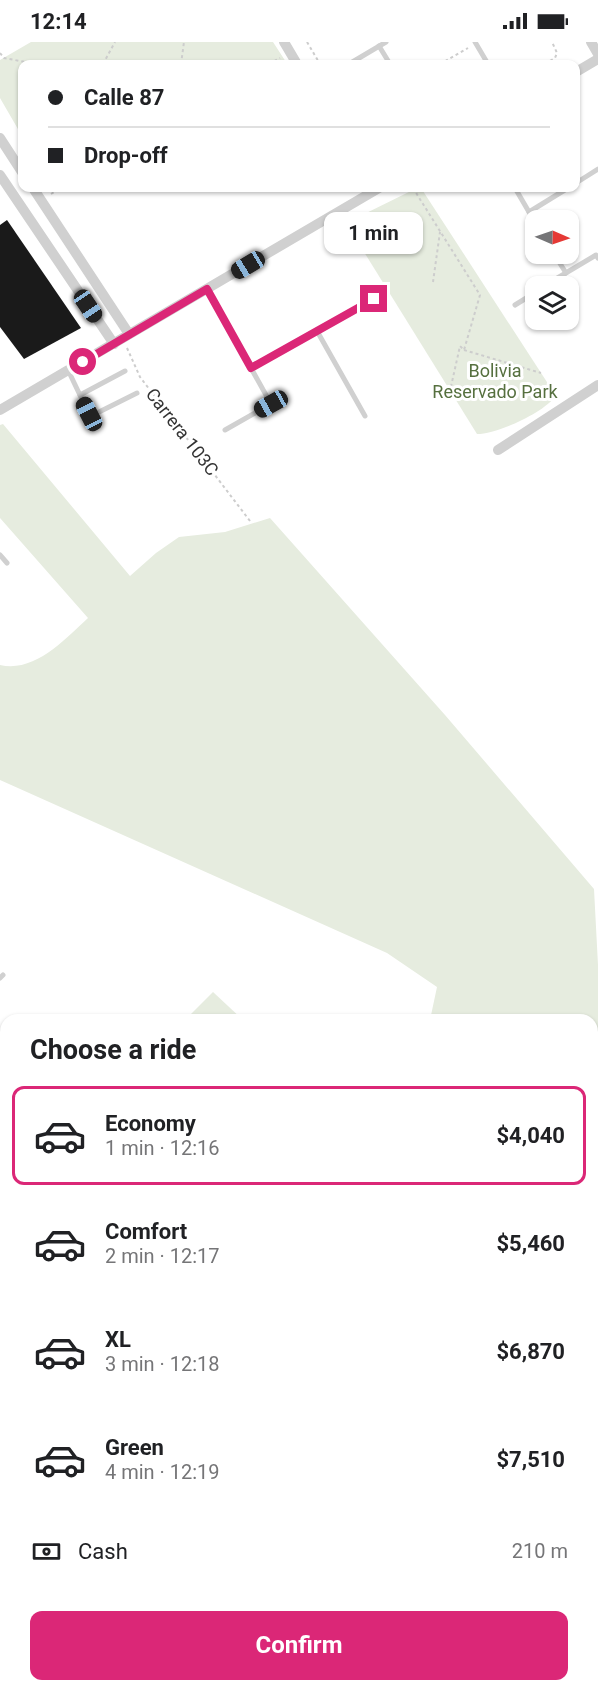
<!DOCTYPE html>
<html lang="en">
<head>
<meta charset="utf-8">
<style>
	body { margin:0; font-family:Roboto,sans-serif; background:#f2f2f2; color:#202124; height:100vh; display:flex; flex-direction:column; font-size:22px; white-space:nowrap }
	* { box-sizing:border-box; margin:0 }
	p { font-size:20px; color:#757577 }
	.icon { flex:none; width:33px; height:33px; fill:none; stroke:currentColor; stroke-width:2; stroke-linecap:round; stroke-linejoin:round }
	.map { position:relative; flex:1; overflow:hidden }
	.side { position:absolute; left:0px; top:972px; width:598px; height:678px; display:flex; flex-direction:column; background:#fff; border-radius:18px 18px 0 0; box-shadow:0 2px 4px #0004 }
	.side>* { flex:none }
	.banner { position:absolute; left:18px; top:18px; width:562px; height:132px; border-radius:12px; box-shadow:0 2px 4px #0004; display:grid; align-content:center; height:132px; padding:0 30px; background:#fff }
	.needle { width:39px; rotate:92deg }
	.fabs { position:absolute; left:525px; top:168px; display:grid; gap:12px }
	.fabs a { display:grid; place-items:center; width:54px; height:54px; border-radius:12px; background:#fff; box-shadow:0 2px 4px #0004; font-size:30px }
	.end { position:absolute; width:27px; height:27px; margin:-14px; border:8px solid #db2777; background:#fff; box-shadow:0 0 0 3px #fff }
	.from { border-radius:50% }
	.bubble { position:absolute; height:42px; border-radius:12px; background:#fff; box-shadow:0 2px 4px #0004; font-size:20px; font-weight:700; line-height:42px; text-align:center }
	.car { position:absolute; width:18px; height:36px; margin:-18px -9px; border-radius:8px; box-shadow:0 0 4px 2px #0007; background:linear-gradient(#222 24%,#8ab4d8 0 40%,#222 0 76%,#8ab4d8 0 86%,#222 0) }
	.banner b { display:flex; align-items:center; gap:21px; height:57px; font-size:22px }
	.banner b+b { border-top:2px solid #e0e0e0 }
	.banner i { width:15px; height:15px; background:#202124 }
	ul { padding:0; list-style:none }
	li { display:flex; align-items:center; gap:18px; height:99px; margin:0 12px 9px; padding:0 18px; border:3px solid transparent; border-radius:12px }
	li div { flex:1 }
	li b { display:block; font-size:22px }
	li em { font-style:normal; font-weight:700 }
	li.selected { border-color:#db2777 }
	li>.icon { width:54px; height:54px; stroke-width:1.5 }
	h2 { padding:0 30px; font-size:27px; line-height:72px }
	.pay { display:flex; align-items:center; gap:15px; height:66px; padding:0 30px; font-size:22px }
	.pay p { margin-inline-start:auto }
	.cta { display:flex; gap:12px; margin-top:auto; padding:12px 30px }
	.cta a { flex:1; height:69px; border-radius:12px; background:#db2777; color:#fff; font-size:24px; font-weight:700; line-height:69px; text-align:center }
	.status { display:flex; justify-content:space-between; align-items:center; height:42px; padding:0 30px; background:#fff; direction:ltr }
	.status svg { height:16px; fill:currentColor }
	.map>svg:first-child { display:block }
	.green { fill:#e6ecdf }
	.water { fill:#cfe2ee }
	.building { fill:#1a1a1a }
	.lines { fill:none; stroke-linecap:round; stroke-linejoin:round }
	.path { stroke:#cdcdcd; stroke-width:2; stroke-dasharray:3 3; stroke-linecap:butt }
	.lane { stroke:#d0d0d0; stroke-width:5 }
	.street { stroke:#d0d0d0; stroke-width:10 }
	.route { stroke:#db2777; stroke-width:8 }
	.labels { text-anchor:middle; stroke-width:6; stroke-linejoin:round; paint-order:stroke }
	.park-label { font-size:18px; fill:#56703f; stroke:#fff }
	.street-label { font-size:18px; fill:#333; stroke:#fff }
</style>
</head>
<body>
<div class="status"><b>12:14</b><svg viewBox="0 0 49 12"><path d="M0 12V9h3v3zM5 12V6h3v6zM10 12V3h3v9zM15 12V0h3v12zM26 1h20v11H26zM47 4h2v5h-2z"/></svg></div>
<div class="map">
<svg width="598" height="1650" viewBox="0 0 598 1650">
	<rect width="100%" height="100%" fill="#fff"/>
	<g class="green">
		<polygon points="31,0 273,0 286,20 281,22 22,22 22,94 0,56 0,18"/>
		<path d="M 417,146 L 421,146 L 556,354 C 543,371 497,392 477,392 L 346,181 Z"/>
		<path d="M 3,382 L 130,534 L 156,511 L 179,495 L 225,490 L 270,476 L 445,673 L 594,847 L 598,923 L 598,1136 L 593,1142 L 592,978 L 430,978 L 437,945 L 387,911 L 0,738 L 0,623 C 35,631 65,597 88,576 L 0,476 L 0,383 Z"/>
		<polygon points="213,950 243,978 185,978"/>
		<polygon points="598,1173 598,1260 593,1264 593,1180"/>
		<polygon points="598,1325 598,1650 456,1650 462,1644 592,1644 592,1335"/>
		<polygon points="6,1491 6,1644 57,1644 30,1650 0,1650 0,1498"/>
		<polygon points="215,1644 241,1644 275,1650 177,1650"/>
	</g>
	<g class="water">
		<polygon points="598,1260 598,1325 593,1335 593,1264"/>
		<polygon points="51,1644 215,1644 177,1650 26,1650"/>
		<polygon points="241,1644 462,1644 456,1650 275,1650"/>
	</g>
	<polygon class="building" points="7,178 81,286 24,317 0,285 0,183"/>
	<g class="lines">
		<g class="path">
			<polyline points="307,0 320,22"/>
			<polyline points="0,11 4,16 36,22"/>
			<polyline points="103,22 115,0"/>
			<polyline points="181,22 184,0"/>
			<polyline points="269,22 280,16"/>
			<polyline points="440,22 468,6"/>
			<polyline points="545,22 555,16 557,11 552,0"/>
			<polyline points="413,146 480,253 464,308 460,304 450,349"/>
			<polyline points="51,152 61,146"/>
			<polyline points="433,240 440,190"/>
			<polyline points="127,306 140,335 250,479"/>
			<polyline points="464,308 541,331"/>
			<polyline points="592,1158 598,1152"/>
			<polyline points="592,1386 598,1373"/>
			<polyline points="0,1554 6,1555"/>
			<polyline points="489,1650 493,1644"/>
		</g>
		<g class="lane">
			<polyline points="475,0 488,22"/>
			<polyline points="379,4 390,22"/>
			<polyline points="349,22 386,0"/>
			<polyline points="576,141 598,127"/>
			<polyline points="515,146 536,182"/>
			<polyline points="529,170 568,146"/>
			<polyline points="554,212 566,231"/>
			<polyline points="544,244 596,213 598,216"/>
			<polyline points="207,247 271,362 225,388"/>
			<polyline points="515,263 536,250"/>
			<polyline points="317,289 365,374"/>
			<polyline points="251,326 374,257"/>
			<polyline points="68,328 89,372 93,373 137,351"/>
			<polyline points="80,353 125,329"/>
			<polyline points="0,513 7,521"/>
			<polyline points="0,936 3,933"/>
			<polyline points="0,1236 6,1242"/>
			<polyline points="0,1315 6,1321"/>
		</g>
		<g class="street">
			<polyline points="284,0 297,22"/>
			<polyline points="591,0 598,12"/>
			<polyline points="576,30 598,17"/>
			<polyline points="0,96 22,130"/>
			<polyline points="0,133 114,302"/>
			<polyline points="33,146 129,292"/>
			<polyline points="0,368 379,146"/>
			<polyline points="498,408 598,343"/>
			<polyline points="0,1177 6,1171"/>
			<polyline points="0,1422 6,1428"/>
		</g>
	</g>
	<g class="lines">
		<polyline class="route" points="83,320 207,247 251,326 374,257"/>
	</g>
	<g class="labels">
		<g class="park-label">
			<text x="495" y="335">Bolivia<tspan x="495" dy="21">Reservado Park</tspan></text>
		</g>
		<g class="street-label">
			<text transform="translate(182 390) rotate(52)" y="6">Carrera 103C</text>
		</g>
	</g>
</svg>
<div class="fabs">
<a><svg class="needle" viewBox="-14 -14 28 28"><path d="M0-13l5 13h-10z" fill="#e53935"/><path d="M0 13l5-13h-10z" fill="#757577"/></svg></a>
<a><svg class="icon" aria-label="layers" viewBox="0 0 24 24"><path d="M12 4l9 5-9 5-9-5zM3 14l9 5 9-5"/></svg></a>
</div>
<i class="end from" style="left:83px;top:320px"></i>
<i class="end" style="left:374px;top:257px"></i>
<div class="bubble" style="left:324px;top:170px;width:99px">1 min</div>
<i class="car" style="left:248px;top:223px;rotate:239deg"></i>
<i class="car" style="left:88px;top:264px;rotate:146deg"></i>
<i class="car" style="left:271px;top:362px;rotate:241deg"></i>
<i class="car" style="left:89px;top:372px;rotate:333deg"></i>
<div class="banner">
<b><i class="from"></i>Calle 87</b>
<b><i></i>Drop-off</b>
</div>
<section class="side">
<h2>Choose a ride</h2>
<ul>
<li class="selected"><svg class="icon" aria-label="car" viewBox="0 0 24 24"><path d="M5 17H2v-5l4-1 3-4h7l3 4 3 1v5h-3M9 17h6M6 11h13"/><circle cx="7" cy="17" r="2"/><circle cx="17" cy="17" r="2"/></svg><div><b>Economy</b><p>1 min · 12:16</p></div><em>$4,040</em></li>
<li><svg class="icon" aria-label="car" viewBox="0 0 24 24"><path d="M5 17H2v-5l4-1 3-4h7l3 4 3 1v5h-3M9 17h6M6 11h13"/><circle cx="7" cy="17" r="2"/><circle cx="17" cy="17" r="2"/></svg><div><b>Comfort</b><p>2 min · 12:17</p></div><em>$5,460</em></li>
<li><svg class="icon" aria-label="car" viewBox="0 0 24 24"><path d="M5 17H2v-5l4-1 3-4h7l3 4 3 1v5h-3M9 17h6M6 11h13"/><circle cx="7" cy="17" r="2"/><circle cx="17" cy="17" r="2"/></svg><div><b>XL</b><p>3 min · 12:18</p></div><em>$6,870</em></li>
<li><svg class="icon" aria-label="car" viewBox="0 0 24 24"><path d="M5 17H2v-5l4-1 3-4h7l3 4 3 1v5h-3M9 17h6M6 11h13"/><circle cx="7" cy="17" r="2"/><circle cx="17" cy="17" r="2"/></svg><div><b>Green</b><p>4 min · 12:19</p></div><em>$7,510</em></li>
</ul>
<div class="pay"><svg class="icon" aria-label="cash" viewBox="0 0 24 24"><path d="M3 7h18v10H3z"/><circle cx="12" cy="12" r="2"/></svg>Cash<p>210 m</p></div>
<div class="cta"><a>Confirm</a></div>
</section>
</div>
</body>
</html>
